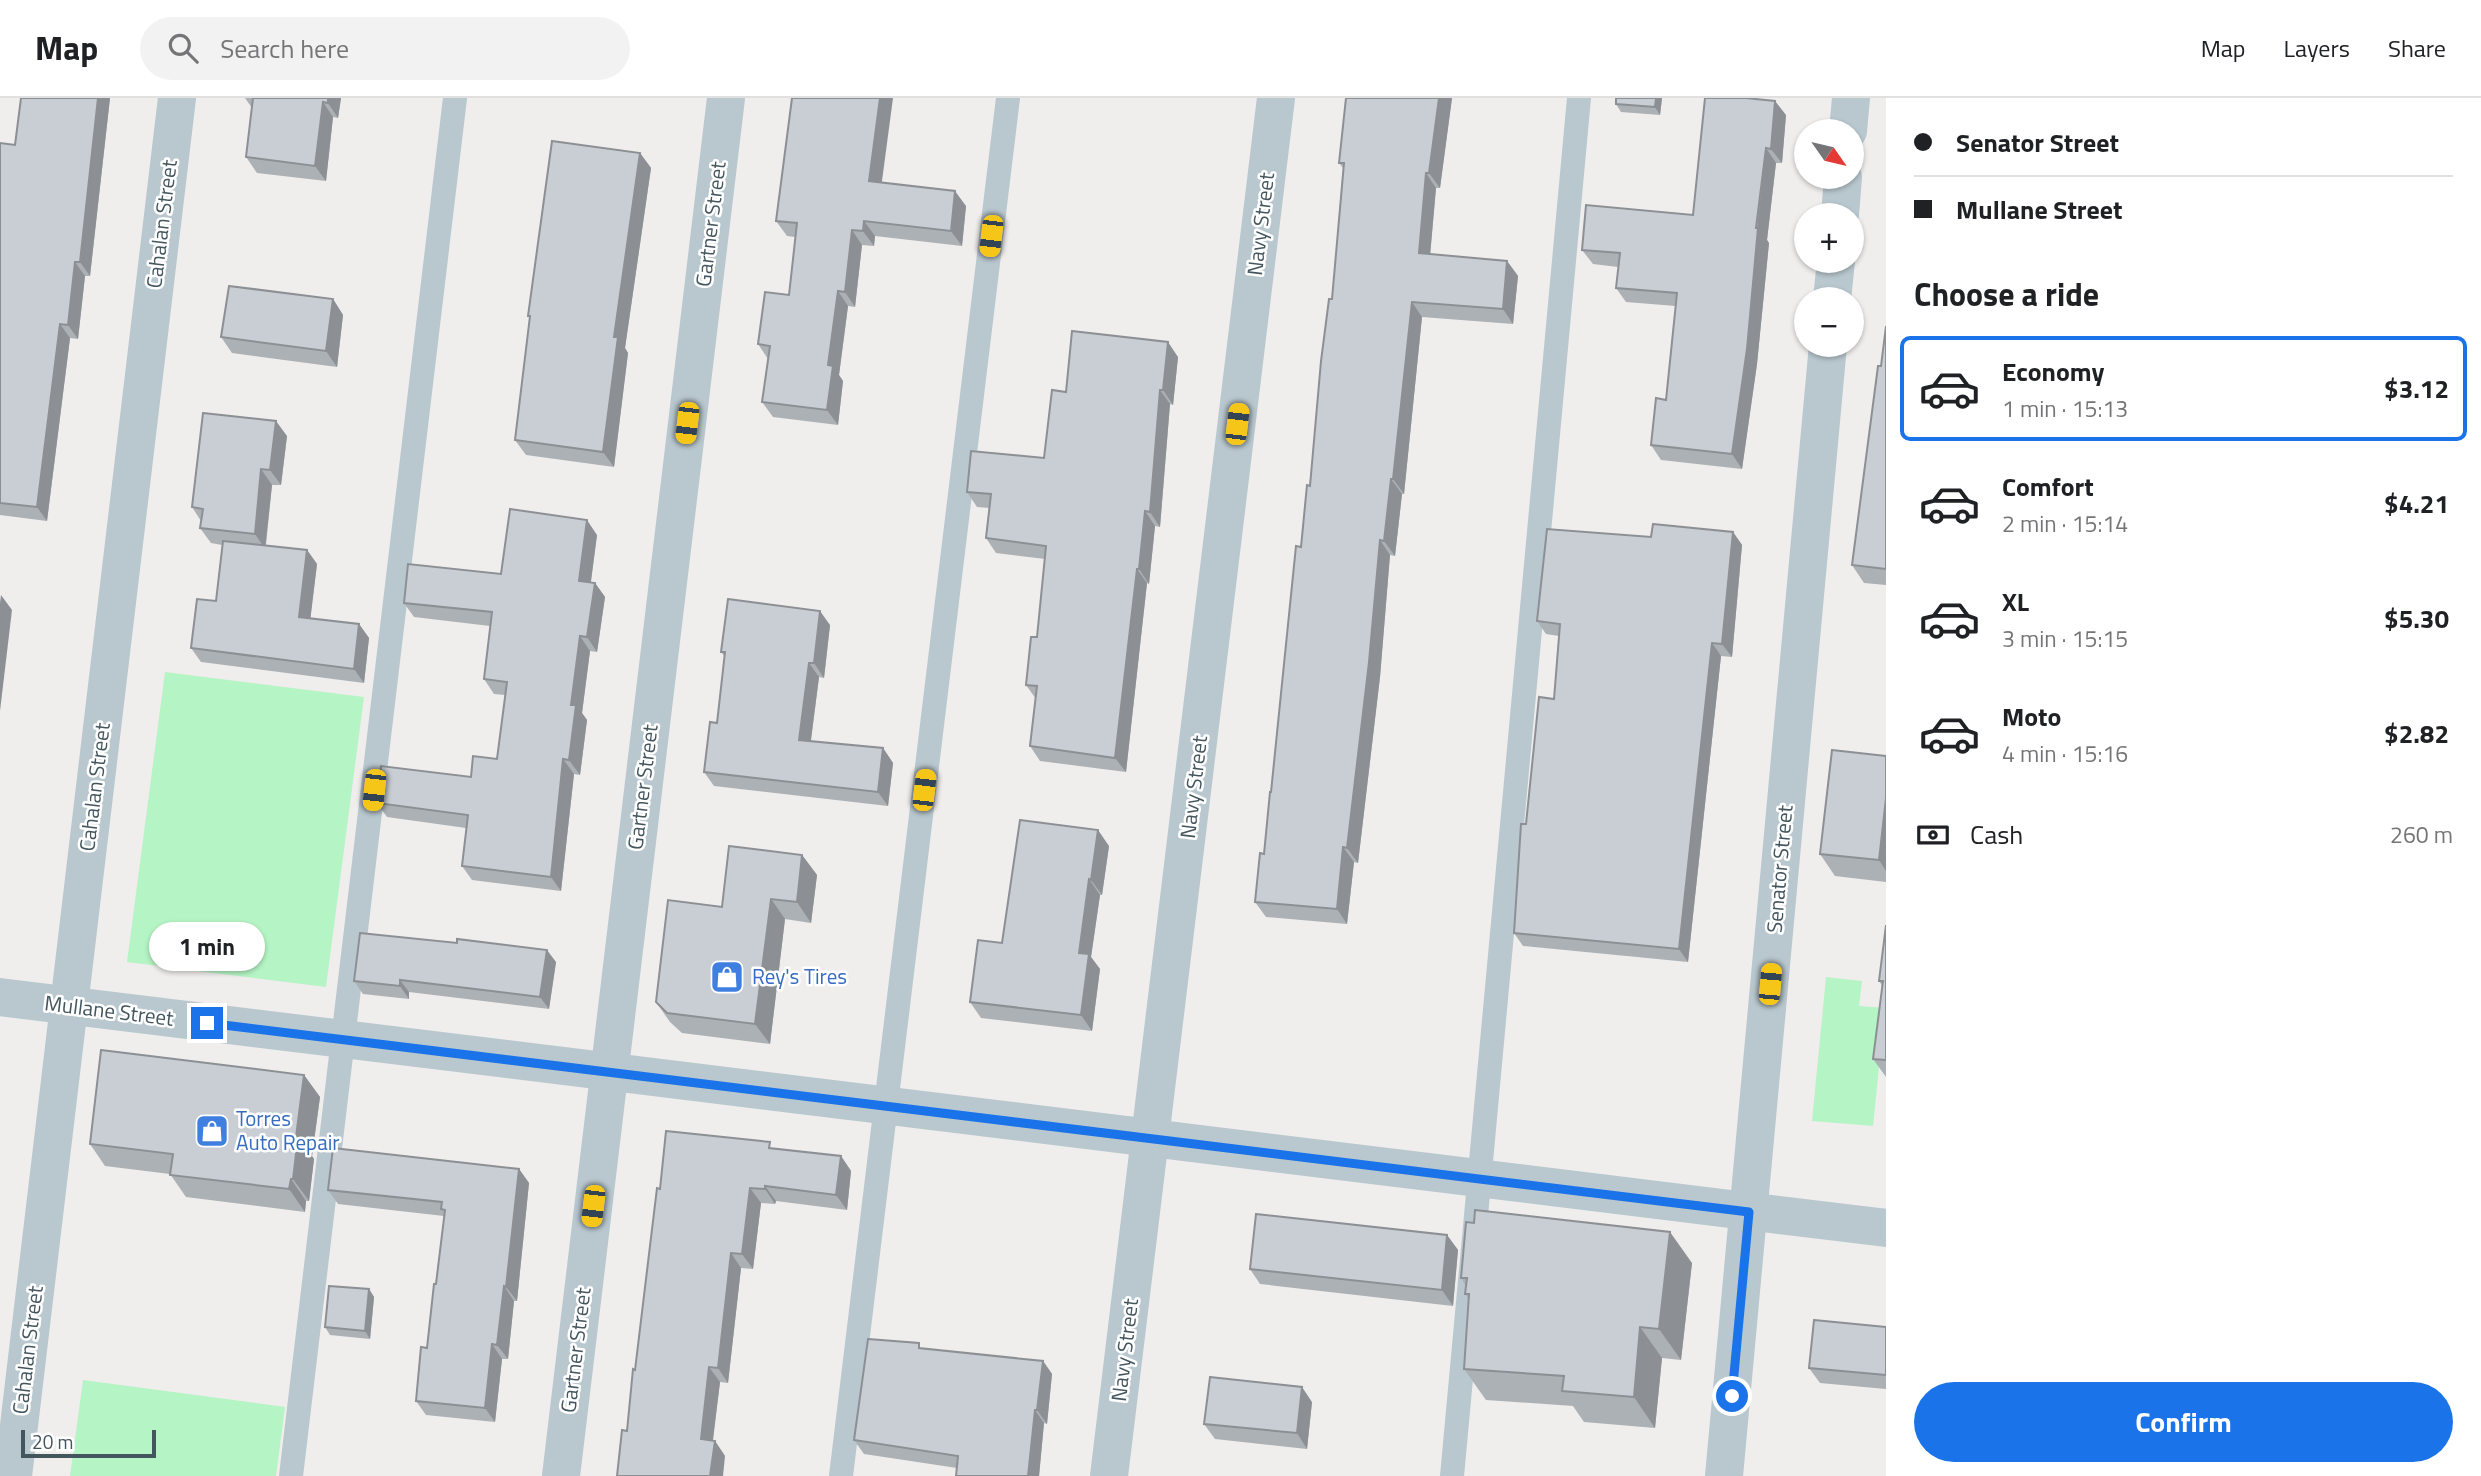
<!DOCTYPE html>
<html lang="en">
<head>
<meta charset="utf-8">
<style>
	body { margin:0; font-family:"Titillium Web",sans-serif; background:#f2f2f2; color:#202124; height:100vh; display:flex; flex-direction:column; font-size:26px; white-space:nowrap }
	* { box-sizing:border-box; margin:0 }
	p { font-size:23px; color:#757577 }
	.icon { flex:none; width:38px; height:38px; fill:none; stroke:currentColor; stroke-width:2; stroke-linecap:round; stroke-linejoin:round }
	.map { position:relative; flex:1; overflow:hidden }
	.panel { display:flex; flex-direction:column; background:#fff; width:595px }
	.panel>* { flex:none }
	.top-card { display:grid; align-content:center; height:154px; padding:0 28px; background:#fff }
	.needle { width:46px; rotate:124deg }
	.buttons { position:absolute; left:1794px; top:21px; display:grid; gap:14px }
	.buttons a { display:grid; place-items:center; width:70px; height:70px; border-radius:50%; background:#fff; box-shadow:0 2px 5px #0004; font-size:35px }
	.scale { position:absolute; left:21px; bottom:18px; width:135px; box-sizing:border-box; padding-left:7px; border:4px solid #43555d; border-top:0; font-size:19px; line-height:24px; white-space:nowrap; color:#43555d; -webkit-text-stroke:5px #fff; paint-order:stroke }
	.end { position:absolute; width:32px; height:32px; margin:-16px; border:9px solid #1a73e8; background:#fff; box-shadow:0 0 0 4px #fff }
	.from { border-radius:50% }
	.bubble { position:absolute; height:49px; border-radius:24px; background:#fff; box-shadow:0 2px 5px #0004; font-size:23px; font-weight:700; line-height:49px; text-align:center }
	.car { position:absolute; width:21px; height:42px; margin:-21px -10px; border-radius:9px; box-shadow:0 0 5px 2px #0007; background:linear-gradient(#f5c518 24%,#345 0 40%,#f5c518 0 76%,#345 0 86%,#f5c518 0) }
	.top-card b { display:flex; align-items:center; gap:24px; height:66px; font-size:26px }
	.top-card b+b { border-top:2px solid #e0e0e0 }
	.top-card i { width:18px; height:18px; background:#202124 }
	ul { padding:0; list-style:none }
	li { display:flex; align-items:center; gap:21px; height:105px; margin:0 14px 10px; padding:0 14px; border:4px solid transparent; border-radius:10px }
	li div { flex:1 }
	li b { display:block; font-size:26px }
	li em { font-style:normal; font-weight:700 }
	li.selected { border-color:#1a73e8 }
	li>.icon { width:63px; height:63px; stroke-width:1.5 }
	h2 { padding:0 28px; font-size:32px; line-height:84px }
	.pay { display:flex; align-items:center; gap:18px; height:77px; padding:0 28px; font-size:26px }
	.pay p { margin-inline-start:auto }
	.action { display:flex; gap:14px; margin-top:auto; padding:14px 28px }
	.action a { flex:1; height:80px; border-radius:42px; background:#1a73e8; color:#fff; font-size:28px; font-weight:700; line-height:80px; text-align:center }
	header { display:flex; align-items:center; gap:42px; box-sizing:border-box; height:98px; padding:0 35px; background:#fff; border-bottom:2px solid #e0e0e0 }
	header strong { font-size:33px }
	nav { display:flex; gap:38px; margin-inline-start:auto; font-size:24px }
	.search { width:490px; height:63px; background:#f2f2f2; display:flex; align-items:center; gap:18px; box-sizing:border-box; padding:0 24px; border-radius:38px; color:#757577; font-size:26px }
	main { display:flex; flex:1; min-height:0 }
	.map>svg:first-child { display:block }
	.green { fill:#b5f4c4 }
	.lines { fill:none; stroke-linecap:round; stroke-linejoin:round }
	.service { stroke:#b9c8cf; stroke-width:24 }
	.minor { stroke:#b9c8cf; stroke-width:38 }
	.wall { fill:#acb1b5 }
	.shaded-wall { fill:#8c9094 }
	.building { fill:#c8ced3; stroke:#8c9094; stroke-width:2 }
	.route { stroke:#1a73e8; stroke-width:9 }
	.labels { text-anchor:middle; stroke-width:5; stroke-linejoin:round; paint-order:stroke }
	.street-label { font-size:21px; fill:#43555d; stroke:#fff }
	.shop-label { font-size:21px; fill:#366cbe; stroke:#fff; text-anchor:start }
</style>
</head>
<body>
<header>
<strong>Map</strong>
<div class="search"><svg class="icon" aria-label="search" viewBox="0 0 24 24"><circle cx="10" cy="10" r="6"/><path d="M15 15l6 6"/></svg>Search here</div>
<nav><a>Map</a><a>Layers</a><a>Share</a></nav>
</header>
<main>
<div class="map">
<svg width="1886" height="1378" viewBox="0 0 1886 1378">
	<rect width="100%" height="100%" fill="#f0eded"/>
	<g class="green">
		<polygon points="165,574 364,599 326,889 127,864"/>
		<polygon points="1826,879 1862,883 1859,908 1885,910 1873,1028 1812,1023"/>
		<polygon points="83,1282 285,1309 276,1378 70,1378"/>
	</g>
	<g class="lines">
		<g class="service">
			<polyline points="291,1378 455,0"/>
			<polyline points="841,1378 1008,0"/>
			<polyline points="1452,1378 1579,0"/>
		</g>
		<g class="minor">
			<polyline points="1848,33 1851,0"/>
			<polyline points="1840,117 1843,79"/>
			<polyline points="1832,201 1836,163"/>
			<polyline points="0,899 1886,1130"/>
			<polyline points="13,1378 177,0"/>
			<polyline points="561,1378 726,0"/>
			<polyline points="1109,1378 1276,0"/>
			<polyline points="1724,1378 1828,247"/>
		</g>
	</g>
	<g class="wall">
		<polygon points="21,0 110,0 90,178 85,178 78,241 70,240 47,423 0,417 0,45 15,47"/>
		<polygon points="245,0 341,0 338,20 333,19 326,83 257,75 246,59 252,10"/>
		<polygon points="1452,0 1440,90 1436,90 1430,156 1507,163 1518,178 1513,226 1422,219 1404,396 1402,396 1395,458 1390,457 1380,579 1358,765 1354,764 1347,826 1266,819 1255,804 1264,756 1332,201 1343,70 1339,65"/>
		<polygon points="1616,0 1662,0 1660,17 1621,14 1616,6"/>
		<polygon points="1786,17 1782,65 1776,65 1767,142 1769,145 1757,266 1742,371 1661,362 1651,347 1666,302 1676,208 1626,204 1616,190 1618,169 1593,166 1582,152 1693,117"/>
		<polygon points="640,55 651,70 625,250 628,255 614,369 526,357 515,342 530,221 528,218"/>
		<polygon points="881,85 966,108 962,148 875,138 874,148 862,147 855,209 848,208 839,277 843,283 838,327 773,319 762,304 768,261 758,246 789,197 795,139 787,138 776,123"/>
		<polygon points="333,201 343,217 337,269 232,255 221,239"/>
		<polygon points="1886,228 1886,487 1864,485 1852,467 1881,268"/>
		<polygon points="1178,259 1173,307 1170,306 1160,429 1155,428 1149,486 1147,485 1126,674 1040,663 1030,648 1036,601 1026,587 1037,539 1045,461 996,455 986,440 990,410 977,409 967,394 1044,360"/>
		<polygon points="287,338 281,387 272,387 266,447 307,452 317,466 310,520 359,526 369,540 364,585 201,564 191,550 216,503 222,447 211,445 200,430 201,423 192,409"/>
		<polygon points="1733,434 1742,447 1732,559 1721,558 1688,864 1523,848 1514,835 1526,726 1554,601 1559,538 1546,536 1537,523 1651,439"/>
		<polygon points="597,437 591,484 595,485 605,499 597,554 590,553 582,615 587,622 580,677 574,676 561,793 472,782 462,768 466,730 387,719 377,705 471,679 497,661 505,597 494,596 484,581 490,528 414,519 404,505 501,476"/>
		<polygon points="830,527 824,580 819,579 811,643 883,650 893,665 888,708 714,688 704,674 717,625 725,559 721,554"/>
		<polygon points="1886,658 1886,784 1835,778 1820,756"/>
		<polygon points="1109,748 1102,797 1100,797 1091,859 1100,871 1092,933 981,920 970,904"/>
		<polygon points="802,757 817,777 811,825 785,821 770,946 682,935 670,924 656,904 722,809"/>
		<polygon points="1886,827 1886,979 1873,961 1883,889 1879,883"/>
		<polygon points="556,864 549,911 409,894 409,901 363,896 354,883"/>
		<polygon points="304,977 320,999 312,1058 314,1061 309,1103 306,1103 305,1114 186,1099 170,1076 105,1068 90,1046"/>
		<polygon points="774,1050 841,1058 851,1073 847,1112 776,1103 775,1106 761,1105 753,1171 741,1170 728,1285 720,1284 713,1343 715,1343 725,1358 627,1333 660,1091"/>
		<polygon points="519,1071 529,1085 517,1203 514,1203 508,1261 502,1261 495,1324 426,1317 416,1303 427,1250 444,1118 338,1106 328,1092"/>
		<polygon points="1447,1137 1458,1152 1453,1208 1260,1186 1250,1171"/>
		<polygon points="1692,1165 1681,1262 1662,1260 1655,1330 1584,1324 1573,1308 1486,1302 1464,1271 1469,1201 1465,1196 1466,1188 1461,1180"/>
		<polygon points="369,1191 374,1199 370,1241 330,1237 325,1229"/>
		<polygon points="1886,1229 1886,1291 1820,1285 1809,1270"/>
		<polygon points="923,1251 1043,1263 1052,1276 1047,1326 1044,1325 1039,1378 956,1378 957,1370 864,1356 854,1342"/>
		<polygon points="1312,1304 1307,1351 1215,1341 1204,1326"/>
	</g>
	<g class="shaded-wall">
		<polygon points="98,0 110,0 90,178 80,164"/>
		<polygon points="328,0 341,0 338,20 328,5"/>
		<polygon points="880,0 893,0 880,98 869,83"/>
		<polygon points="1439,0 1452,0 1440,90 1429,75"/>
		<polygon points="1656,0 1662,0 1660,17 1655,9"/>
		<polygon points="1775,3 1786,17 1782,65 1771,51"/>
		<polygon points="323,4 333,19 326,83 315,68"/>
		<polygon points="1766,50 1776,65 1767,142 1769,145 1757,266 1742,371 1732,356"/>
		<polygon points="640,55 651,70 625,250 628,255 614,369 603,354 614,239"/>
		<polygon points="1426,75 1436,90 1429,170 1419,155"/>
		<polygon points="955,93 966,108 962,148 951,133"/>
		<polygon points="864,123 875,138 874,148 863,133"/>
		<polygon points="852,132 862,147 855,209 845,194"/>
		<polygon points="1507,163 1518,178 1513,226 1503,211"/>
		<polygon points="75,164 85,178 78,241 68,227"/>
		<polygon points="838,193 848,208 839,277 843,283 838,327 827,312 828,267"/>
		<polygon points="333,201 343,217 337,269 326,253"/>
		<polygon points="1412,204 1422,219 1404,396 1393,381"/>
		<polygon points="60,226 70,240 47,423 37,409"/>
		<polygon points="1168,244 1178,259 1173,307 1163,292"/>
		<polygon points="1160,292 1170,306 1160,429 1150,414"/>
		<polygon points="276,323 287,338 281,387 270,372"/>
		<polygon points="261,371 272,387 265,451 255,436"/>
		<polygon points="1391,381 1402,396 1395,458 1384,443"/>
		<polygon points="1145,413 1155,428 1149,486 1139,471"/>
		<polygon points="587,422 597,437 589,497 579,483"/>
		<polygon points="1733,434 1742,447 1732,559 1722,546"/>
		<polygon points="1380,442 1390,457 1380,579 1358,765 1347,750"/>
		<polygon points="307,452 317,466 309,533 299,519"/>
		<polygon points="1137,471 1147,485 1126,674 1115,660"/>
		<polygon points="595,485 605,499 597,554 587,539"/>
		<polygon points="1,497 12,512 0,613 0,505"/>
		<polygon points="820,513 830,527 824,580 814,565"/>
		<polygon points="359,526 369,540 364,585 354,571"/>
		<polygon points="580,538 590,553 582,615 587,622 580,677 569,662 571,607"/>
		<polygon points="1712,545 1721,558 1688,864 1679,851"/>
		<polygon points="809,565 819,579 809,656 799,642"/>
		<polygon points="883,650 893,665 888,708 878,694"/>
		<polygon points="563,661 574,676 561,793 551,779"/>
		<polygon points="1886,700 1886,773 1879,762"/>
		<polygon points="1098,732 1109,748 1102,797 1091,782"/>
		<polygon points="1343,749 1354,764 1347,826 1337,811"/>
		<polygon points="802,757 817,777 811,825 797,804"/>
		<polygon points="1089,781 1100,797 1091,859 1100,871 1092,933 1081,917 1079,855"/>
		<polygon points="771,801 785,821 770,946 755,926"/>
		<polygon points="547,852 556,864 549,911 540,899"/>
		<polygon points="400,882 409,894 409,901 400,888"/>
		<polygon points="304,977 320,999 312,1058 314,1061 309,1103 293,1081 296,1039"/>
		<polygon points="841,1058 851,1073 847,1112 836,1097"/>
		<polygon points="519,1071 529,1085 517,1203 506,1189"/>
		<polygon points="291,1081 306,1103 305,1114 289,1091"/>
		<polygon points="765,1088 776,1103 775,1106 765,1091"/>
		<polygon points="750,1090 761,1105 753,1171 742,1156"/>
		<polygon points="1670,1134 1692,1165 1681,1262 1659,1231"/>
		<polygon points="1447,1137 1458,1152 1453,1208 1442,1192"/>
		<polygon points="731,1155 741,1170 728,1285 718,1270"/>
		<polygon points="504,1188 514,1203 508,1261 497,1247"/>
		<polygon points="369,1191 374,1199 370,1241 365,1233"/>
		<polygon points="1640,1229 1662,1260 1655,1330 1634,1299"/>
		<polygon points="492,1246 502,1261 495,1324 485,1310"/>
		<polygon points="1043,1263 1052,1276 1047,1326 1037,1312"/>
		<polygon points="709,1269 720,1284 711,1356 701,1341"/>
		<polygon points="1302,1289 1312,1304 1307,1351 1297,1335"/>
		<polygon points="1035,1312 1044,1325 1039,1378 1028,1378"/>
		<polygon points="715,1343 725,1358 723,1378 710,1378"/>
	</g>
	<g class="building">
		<polygon points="21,0 98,0 80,164 75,164 68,227 60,226 37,409 0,405 0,45 15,47"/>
		<polygon points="253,0 328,0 328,5 323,4 315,68 246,59"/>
		<polygon points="792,0 880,0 869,83 955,93 951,133 864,123 863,133 852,132 845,194 838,193 828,267 833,268 827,312 762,304 770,248 758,246 765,194 789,197 797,125 776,123"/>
		<polygon points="1346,0 1439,0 1429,75 1426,75 1419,155 1507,163 1503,211 1412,204 1393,381 1391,381 1384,443 1380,442 1369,564 1347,750 1343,749 1337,811 1255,804 1260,755 1264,756 1270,694 1271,694 1296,448 1301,449 1307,387 1310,388 1321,263 1329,201 1332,201 1344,65 1339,65"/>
		<polygon points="1616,0 1656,0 1655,9 1616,6"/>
		<polygon points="1705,0 1746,0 1775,3 1771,51 1766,50 1756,130 1758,130 1747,251 1732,356 1651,347 1656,300 1666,302 1677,195 1616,190 1620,155 1582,152 1586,107 1693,117"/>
		<polygon points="552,43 640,55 614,239 618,239 603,354 515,342 530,218 528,218"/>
		<polygon points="229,188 333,201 326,253 221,239"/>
		<polygon points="1886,228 1886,471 1852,467 1878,268 1881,268"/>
		<polygon points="1072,233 1168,244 1163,292 1160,292 1150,414 1145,413 1139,471 1137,471 1115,660 1030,648 1037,588 1026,587 1031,539 1037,539 1046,448 986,440 991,396 967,394 971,353 1044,360 1052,292 1066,294"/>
		<polygon points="203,315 276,323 270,372 261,371 255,436 200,430 203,411 192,409"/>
		<polygon points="510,411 587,422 579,483 595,485 587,539 580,538 571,607 576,607 569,662 563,661 551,779 462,768 468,717 377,705 381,668 471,679 473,658 497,661 507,584 484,581 492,514 404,505 408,466 501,476"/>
		<polygon points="1653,426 1733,434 1722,546 1712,545 1679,851 1514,835 1521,726 1526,726 1539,599 1554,601 1560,526 1537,523 1547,431 1651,439"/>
		<polygon points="223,443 307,452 299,519 359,526 354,571 191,550 197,501 216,503"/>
		<polygon points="728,501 820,513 814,565 809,565 799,642 883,650 878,694 704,674 710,624 717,625 725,554 721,554"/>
		<polygon points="1832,652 1886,658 1886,700 1879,762 1820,756"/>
		<polygon points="1020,722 1098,732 1091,782 1089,781 1079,855 1089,856 1081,917 970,904 978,842 1002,845"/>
		<polygon points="729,748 802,757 797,804 771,801 755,926 667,915 656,904 668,802 722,809"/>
		<polygon points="1886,827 1886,962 1873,961 1883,883 1879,883"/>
		<polygon points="360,835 457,845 457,841 547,852 540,899 400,882 400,888 354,883"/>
		<polygon points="101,952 304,977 296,1039 298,1039 293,1081 291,1081 289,1091 170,1077 173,1056 90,1046"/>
		<polygon points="666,1033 770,1044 769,1050 841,1058 836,1097 765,1088 765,1091 750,1090 742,1156 731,1155 718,1270 709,1269 701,1341 715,1343 710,1378 617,1378 622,1332 627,1333 633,1271 635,1272 657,1090 660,1091"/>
		<polygon points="333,1050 519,1071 506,1189 504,1188 497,1247 492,1246 485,1310 416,1303 421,1249 427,1250 434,1186 436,1186 445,1112 441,1111 442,1104 328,1092"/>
		<polygon points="1475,1112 1670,1134 1659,1231 1640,1229 1634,1299 1562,1293 1564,1278 1464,1271 1469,1196 1465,1196 1467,1180 1461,1180 1466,1124 1474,1125"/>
		<polygon points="1256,1116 1447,1137 1442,1192 1250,1171"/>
		<polygon points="329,1188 369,1191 365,1233 325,1229"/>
		<polygon points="1814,1222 1886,1229 1886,1277 1809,1270"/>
		<polygon points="868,1241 919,1245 919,1250 1043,1263 1037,1312 1035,1312 1028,1378 956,1378 958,1358 854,1342"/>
		<polygon points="1210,1279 1302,1289 1297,1335 1204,1326"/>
	</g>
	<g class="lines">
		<polyline class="route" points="207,925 1749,1114 1732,1298"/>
	</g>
	<defs>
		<symbol id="shop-square" viewBox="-11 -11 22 22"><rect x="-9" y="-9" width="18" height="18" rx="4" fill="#3f7fe0" stroke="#fff"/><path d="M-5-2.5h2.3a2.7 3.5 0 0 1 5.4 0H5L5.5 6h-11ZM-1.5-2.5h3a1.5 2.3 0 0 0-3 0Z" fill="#fff"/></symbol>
	</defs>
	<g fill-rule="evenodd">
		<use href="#shop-square" x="708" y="860" width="38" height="38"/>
		<use href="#shop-square" x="193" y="1014" width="38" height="38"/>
	</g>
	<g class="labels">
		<g class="street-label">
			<text transform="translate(162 126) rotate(-83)" y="7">Cahalan Street</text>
			<text transform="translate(711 126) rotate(-83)" y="7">Gartner Street</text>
			<text transform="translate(1261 126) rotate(-83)" y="7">Navy Street</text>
			<text transform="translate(95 689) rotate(-83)" y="7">Cahalan Street</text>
			<text transform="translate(643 689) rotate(-83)" y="7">Gartner Street</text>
			<text transform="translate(1194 689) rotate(-83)" y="7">Navy Street</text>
			<text transform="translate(1780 771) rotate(-85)" y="7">Senator Street</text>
			<text transform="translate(109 913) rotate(7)" y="7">Mullane Street</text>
			<text transform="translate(28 1252) rotate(-83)" y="7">Cahalan Street</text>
			<text transform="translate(576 1252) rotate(-83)" y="7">Gartner Street</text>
			<text transform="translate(1125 1252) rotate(-83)" y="7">Navy Street</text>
		</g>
		<g class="shop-label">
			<text x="752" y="886">Rey's Tires</text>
			<text x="236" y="1028">Torres<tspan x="236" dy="24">Auto Repair</tspan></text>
		</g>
	</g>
</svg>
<div class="buttons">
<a><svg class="needle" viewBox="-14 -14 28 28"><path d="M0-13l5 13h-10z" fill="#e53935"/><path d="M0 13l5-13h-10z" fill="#757577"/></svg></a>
<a>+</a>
<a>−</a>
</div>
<div class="scale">20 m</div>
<i class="end from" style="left:1732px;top:1298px"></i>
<i class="end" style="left:207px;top:925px"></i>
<div class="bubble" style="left:149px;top:824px;width:116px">1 min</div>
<i class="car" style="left:991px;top:138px;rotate:187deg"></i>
<i class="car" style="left:687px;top:325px;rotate:187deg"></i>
<i class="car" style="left:1237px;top:326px;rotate:7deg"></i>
<i class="car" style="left:374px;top:692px;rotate:186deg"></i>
<i class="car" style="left:924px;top:692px;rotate:7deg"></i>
<i class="car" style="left:1770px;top:886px;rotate:5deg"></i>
<i class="car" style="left:593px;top:1108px;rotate:187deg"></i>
</div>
<section class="panel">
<div class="top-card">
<b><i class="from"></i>Senator Street</b>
<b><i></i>Mullane Street</b>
</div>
<h2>Choose a ride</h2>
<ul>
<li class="selected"><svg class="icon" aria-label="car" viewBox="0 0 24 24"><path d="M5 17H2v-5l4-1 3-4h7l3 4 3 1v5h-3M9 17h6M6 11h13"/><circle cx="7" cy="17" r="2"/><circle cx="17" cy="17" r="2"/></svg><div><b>Economy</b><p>1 min · 15:13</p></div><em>$3.12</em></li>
<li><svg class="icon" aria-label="car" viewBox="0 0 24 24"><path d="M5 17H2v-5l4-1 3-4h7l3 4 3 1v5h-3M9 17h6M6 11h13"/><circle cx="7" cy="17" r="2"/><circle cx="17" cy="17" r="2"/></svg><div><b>Comfort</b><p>2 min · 15:14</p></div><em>$4.21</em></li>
<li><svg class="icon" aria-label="car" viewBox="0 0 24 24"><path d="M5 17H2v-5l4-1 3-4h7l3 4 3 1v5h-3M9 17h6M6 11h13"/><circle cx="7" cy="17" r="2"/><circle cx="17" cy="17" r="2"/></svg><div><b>XL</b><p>3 min · 15:15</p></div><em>$5.30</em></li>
<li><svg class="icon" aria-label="car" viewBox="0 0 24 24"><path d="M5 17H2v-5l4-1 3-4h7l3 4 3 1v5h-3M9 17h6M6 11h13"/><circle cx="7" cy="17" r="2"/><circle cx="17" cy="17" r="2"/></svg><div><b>Moto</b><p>4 min · 15:16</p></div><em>$2.82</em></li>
</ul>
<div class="pay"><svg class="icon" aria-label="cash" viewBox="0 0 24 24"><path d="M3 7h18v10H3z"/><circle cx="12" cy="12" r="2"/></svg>Cash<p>260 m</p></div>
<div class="action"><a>Confirm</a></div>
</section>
</main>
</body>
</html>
